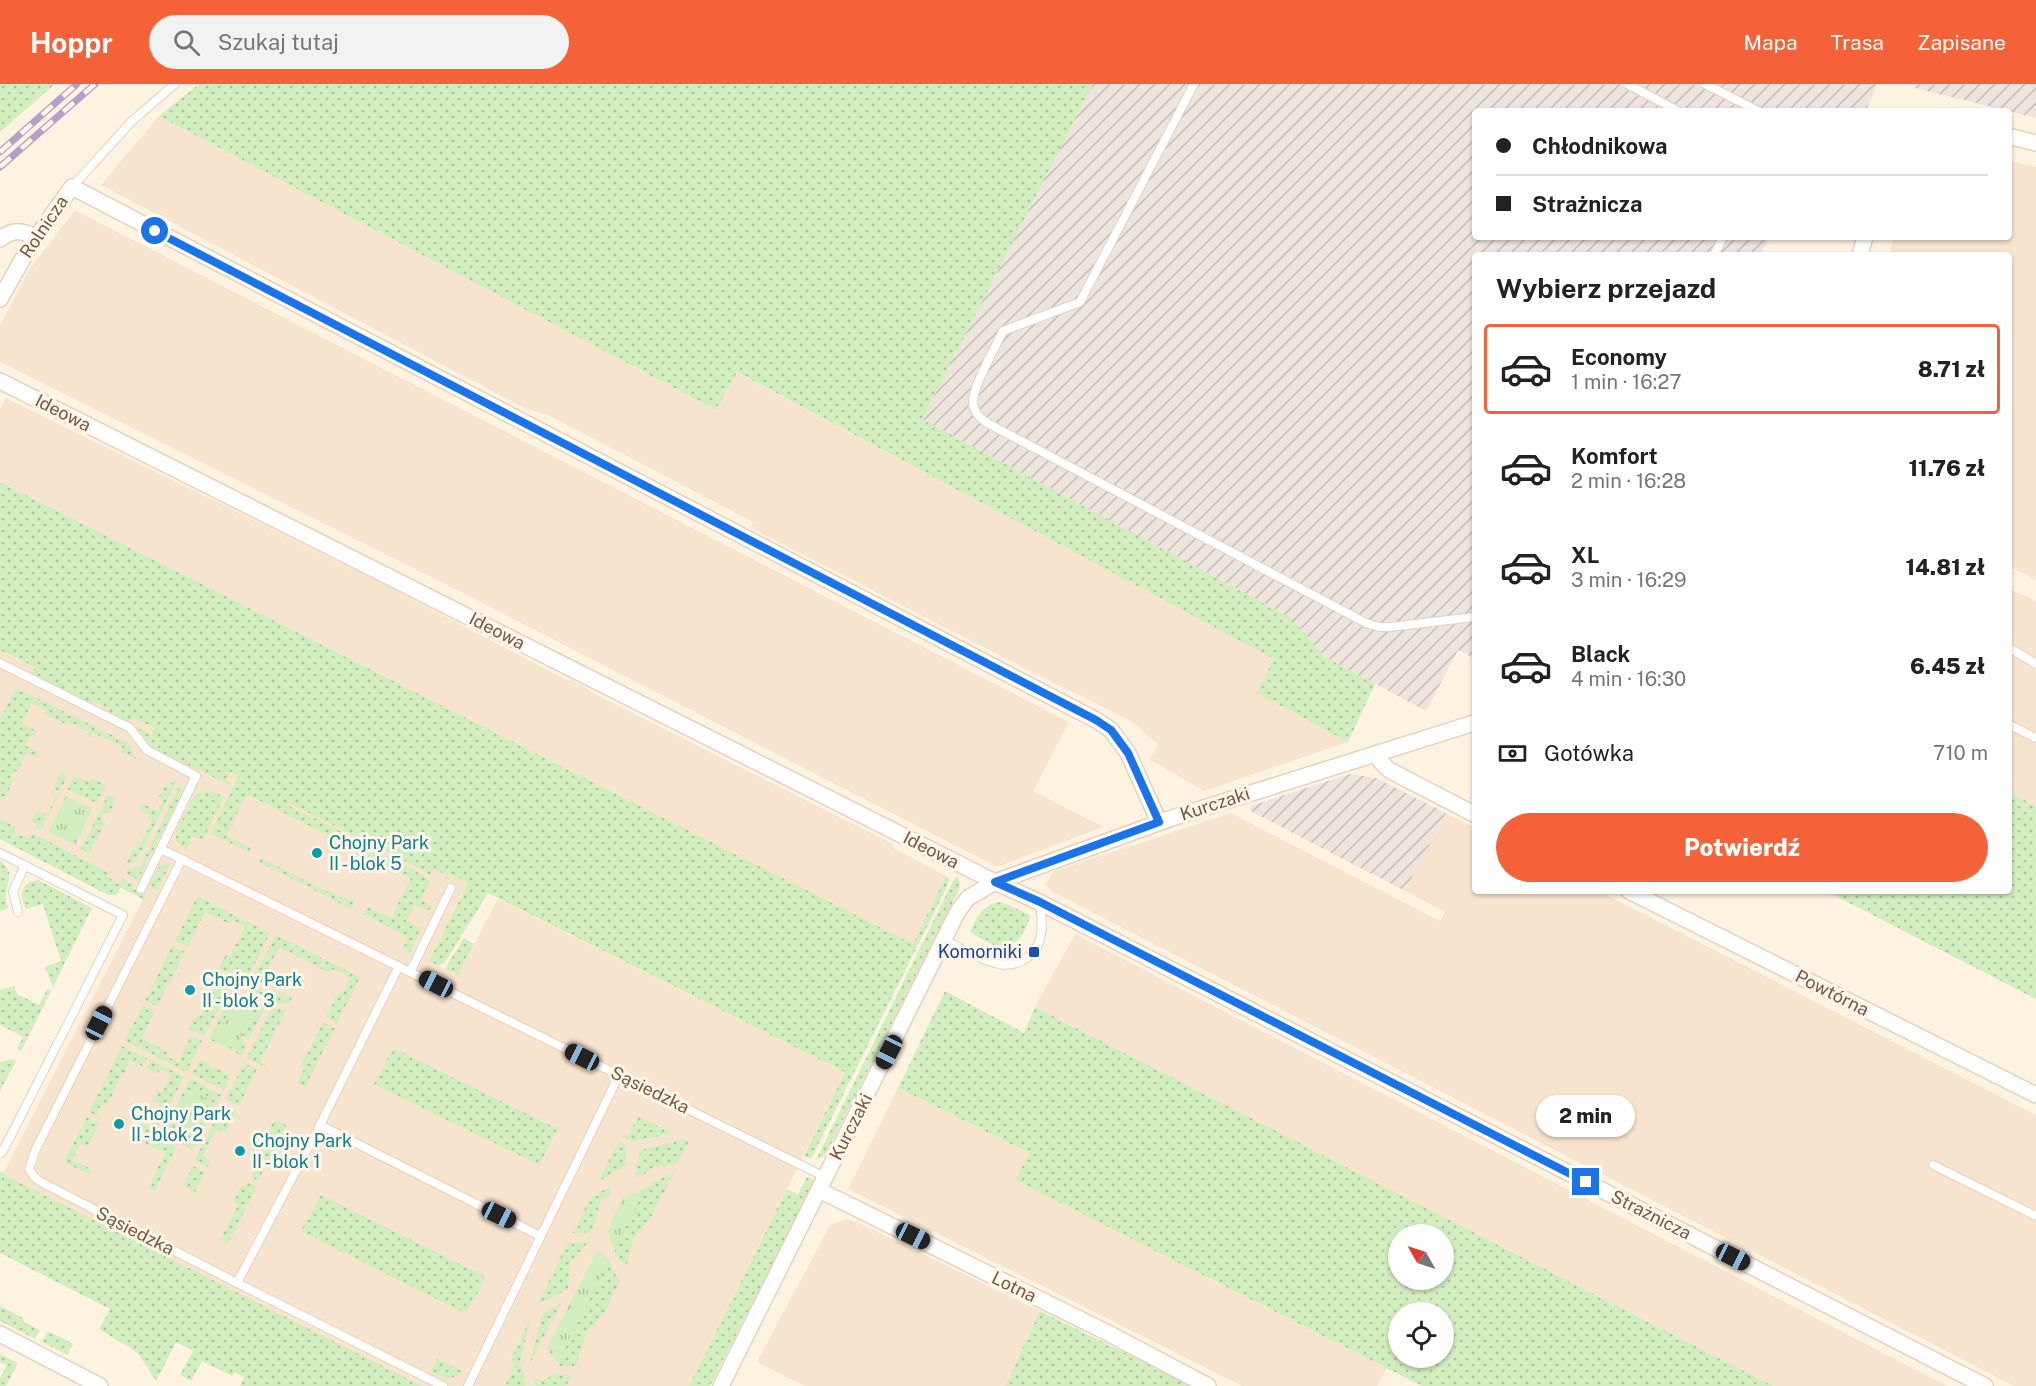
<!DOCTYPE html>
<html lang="pl">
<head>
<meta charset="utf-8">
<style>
	body { margin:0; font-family:"Public Sans",sans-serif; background:#f2f2f2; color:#222; height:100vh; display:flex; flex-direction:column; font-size:22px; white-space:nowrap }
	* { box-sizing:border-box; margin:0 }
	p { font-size:20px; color:#767676 }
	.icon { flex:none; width:33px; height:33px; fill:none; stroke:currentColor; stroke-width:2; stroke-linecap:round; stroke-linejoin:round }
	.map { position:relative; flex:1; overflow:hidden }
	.side { position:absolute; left:1472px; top:168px; width:540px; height:642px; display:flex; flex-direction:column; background:#fff; border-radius:6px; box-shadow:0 2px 4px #0004 }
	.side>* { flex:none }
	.top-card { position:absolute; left:1472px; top:24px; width:540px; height:132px; border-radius:6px; box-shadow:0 2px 4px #0004; display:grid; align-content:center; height:132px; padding:0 24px; background:#fff }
	.needle { width:39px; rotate:309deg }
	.controls { position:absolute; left:1388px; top:1140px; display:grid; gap:12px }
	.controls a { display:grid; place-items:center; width:66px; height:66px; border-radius:50%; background:#fff; box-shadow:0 2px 4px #0004; font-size:30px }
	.end { position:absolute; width:27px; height:27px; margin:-14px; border:8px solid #1a73e8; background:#fff; box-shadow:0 0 0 3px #fff }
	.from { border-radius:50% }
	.bubble { position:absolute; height:42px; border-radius:21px; background:#fff; box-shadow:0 2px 4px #0004; font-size:20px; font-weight:800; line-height:42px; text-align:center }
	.car { position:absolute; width:18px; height:36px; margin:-18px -9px; border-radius:8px; box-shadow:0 0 4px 2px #0007; background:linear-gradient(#222 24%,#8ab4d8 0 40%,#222 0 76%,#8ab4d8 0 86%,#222 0) }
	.top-card b { display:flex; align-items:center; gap:21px; height:57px; font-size:22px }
	.top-card b+b { border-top:2px solid #e0e0e0 }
	.top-card i { width:15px; height:15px; background:#222 }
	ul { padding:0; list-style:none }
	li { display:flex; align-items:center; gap:18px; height:90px; margin:0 12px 9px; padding:0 12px; border:3px solid transparent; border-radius:6px }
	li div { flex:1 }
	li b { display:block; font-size:22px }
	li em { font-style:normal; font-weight:800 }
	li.active { border-color:#f56239 }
	li>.icon { width:54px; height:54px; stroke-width:1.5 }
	h2 { padding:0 24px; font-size:27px; line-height:72px }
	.pay { display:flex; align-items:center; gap:15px; height:66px; padding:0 24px; font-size:22px }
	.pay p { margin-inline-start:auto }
	.action { display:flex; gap:12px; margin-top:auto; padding:12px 24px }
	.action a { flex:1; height:69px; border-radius:36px; background:#f56239; color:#fff; font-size:24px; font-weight:800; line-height:69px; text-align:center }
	header { display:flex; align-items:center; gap:36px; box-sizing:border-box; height:84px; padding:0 30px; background:#f56239; color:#fff }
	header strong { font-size:28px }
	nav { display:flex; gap:33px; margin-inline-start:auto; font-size:21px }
	.search { width:420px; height:54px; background:#f2f2f2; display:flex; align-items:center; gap:15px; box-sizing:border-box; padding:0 21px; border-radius:33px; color:#767676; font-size:22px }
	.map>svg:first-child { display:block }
	.residential { fill:#f7e4cf }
	.industrial { fill:url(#industrial-furrows) }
	.grass { fill:url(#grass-dots); fill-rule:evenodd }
	.park { fill:url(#park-tufts) }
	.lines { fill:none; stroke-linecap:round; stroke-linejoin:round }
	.service-casing { stroke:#e6d0be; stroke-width:10 }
	.minor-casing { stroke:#e6d0be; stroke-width:18 }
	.service { stroke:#fff; stroke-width:8 }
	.minor { stroke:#fff; stroke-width:15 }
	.rail-casing { stroke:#b59fc9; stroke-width:7 }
	.rail { stroke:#fff6e9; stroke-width:4.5; stroke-dasharray:14; stroke-linecap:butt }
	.route { stroke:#1a73e8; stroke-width:8 }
	.culture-dot { fill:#0f9aa8; stroke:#fff6e9; stroke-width:2 }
	.transit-dot { fill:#1a4fb4; stroke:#fff6e9; stroke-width:2 }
	.labels { text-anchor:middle; stroke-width:6; stroke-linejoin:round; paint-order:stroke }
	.street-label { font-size:18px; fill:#785745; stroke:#fff6e9 }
	.culture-label { font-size:18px; fill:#0d838f; stroke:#fff6e9; text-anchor:start }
	.transit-label { font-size:18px; fill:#164399; stroke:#fff6e9; text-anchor:end }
</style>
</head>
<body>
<header>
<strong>Hoppr</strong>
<div class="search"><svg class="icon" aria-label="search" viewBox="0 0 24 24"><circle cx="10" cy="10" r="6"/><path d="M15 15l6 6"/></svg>Szukaj tutaj</div>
<nav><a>Mapa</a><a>Trasa</a><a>Zapisane</a></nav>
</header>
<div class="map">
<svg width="2036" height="1302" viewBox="0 0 2036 1302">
	<defs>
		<pattern id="industrial-furrows" width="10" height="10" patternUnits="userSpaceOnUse" patternTransform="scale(1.5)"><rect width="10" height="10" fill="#ede4dd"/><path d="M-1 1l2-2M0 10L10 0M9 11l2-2" fill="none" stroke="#c5bcb5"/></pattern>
		<pattern id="grass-dots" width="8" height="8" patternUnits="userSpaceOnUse" patternTransform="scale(1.5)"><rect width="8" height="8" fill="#d2edbe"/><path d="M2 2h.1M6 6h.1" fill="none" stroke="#afc39c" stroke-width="1.8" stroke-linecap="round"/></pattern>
		<pattern id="park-tufts" width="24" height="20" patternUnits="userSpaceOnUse" patternTransform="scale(1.5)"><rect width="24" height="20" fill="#d2edbe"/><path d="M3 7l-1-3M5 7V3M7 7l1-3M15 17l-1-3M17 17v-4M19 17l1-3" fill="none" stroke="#afc39c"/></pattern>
	</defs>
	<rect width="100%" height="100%" fill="#fef3e1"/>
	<g class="residential">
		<polygon points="159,32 716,326 736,288 1275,575 1257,609 1348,658 1204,707 1149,675 1159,661 1134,639 1082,612 1071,608 751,444 753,438 550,332 524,324 101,101"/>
		<polygon points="2009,77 2036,83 2036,496 2009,482 2008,171 1889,171 1894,153 2008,153"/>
		<polygon points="75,126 1069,638 1033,707 1103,743 997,783 451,503 0,278 0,242 28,187"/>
		<polygon points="6,314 387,502 569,597 570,595 584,602 591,608 893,760 892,763 946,792 913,860 0,398 0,325"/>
		<polygon points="2008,504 2036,517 2036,722 2009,708"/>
		<polygon points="0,561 468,799 429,876 439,882 458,891 498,815 845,988 689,1302 408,1302 0,1096 143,815 139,810 0,743"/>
		<polygon points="1231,729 1440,837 1445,828 1405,807 1446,729 1474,743 1474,807 1599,807 2036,1031 2036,1302 2014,1302 1051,807 1045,801 1054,787"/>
		<polygon points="1075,850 1947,1302 1773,1302 1035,923"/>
		<polygon points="898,1004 1029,1069 1015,1096 1387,1284 1377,1302 1242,1302 848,1105"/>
		<polygon points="847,1135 857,1138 1040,1227 1005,1302 805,1302 757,1278 830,1141"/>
	</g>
	<g class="industrial">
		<polygon points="1093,0 1877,0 1866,27 1474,27 1474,153 1770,153 1760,171 1474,171 1474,574 1458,566 1426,627 1325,573 1291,534 922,335"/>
		<polygon points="1916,0 2036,0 2036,34 1915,4"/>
		<polygon points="1350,690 1376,694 1446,729 1405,807 1252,728 1250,722"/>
	</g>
	<g class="grass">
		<polygon points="0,0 55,0 0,48"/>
		<polygon points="199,0 1093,0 922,335 1291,534 1325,573 1375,600 1348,658 1257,609 1274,575 737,288 716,326 159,32"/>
		<polygon points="0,398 913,860 946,792 949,795 947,803 811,1075 804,1072 845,988 488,809 444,880 442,879 439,882 429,877 468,799 450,790 444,798 447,791 433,785 430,791 413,781 289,719 287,721 314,735 315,734 348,751 348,753 361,759 362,758 379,766 379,768 414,786 430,797 421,816 433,823 428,826 415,821 406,837 420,844 420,848 409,870 402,866 408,853 363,830 367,823 391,834 411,794 247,710 232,739 235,744 231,742 226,752 251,764 249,768 211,750 239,691 230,688 226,696 230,698 230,701 154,665 136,643 152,651 155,644 132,633 129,638 107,627 108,624 92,617 90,619 32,589 35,583 0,566"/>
		<polygon points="16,604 128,659 136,675 120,668 122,663 96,650 93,654 88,651 89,648 67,637 65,640 45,630 46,626 32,619 22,639 37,647 33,654 29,652 24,661 40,669 37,674 27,669 17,688 14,687 9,695 13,698 4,715 2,714 0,717 0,635"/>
		<polygon points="61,688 67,693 41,746 37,745 36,740 31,738 37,726 47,731 59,707 53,704"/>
		<polygon points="74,691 89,698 91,694 106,701 97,719 67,705"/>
		<polygon points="174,694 176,699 136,778 126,779 133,765 135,766 139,758 141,759 152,737 148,735 150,731 139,725 141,719 158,727 163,716 158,714 165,702 169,704"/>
		<polygon points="181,698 182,709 138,796 126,790 128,785 140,783"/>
		<polygon points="209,706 224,713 202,757 193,752 186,765 176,757 176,747 193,714 199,709"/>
		<polygon points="2009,708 2036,722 2036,915 1826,807 2008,807"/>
		<polygon points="108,711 116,715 109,730 104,728 100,736 105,739 89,770 81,765"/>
		<polygon points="0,735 16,743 14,748 29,755 32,749 109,789 107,793 120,800 123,795 135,802 133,804 146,811 143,815 122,804 120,804 119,808 116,811 108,811 0,755"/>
		<polygon points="261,774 328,808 329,807 350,816 351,814 355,816 351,825 259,778"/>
		<path d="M 0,777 C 12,785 10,792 7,804 C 5,810 6,818 8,824 L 0,827 Z"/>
		<polygon points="166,779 171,779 157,806 149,802 158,784"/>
		<polygon points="957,792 960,799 958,808 828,1066 824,1072 816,1076 953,797"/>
		<path d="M 38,796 L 92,824 L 53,903 L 45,883 L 61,877 L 43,820 L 26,825 C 19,811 21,798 38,796 Z"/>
		<polygon points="197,812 270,849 246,897 219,884 226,870 230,872 245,842 232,836 230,840 205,828 187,863 175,857"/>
		<path d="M 999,818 L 1006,820 L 1030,831 C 1028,845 1017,865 1000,863 C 990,861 979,853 970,848 C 977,834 981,822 999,818 Z"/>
		<polygon points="276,851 360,893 337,939 326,933 339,907 343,909 350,894 333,885 330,889 279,863 261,899 258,898 255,904 271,912 277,906 292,914 289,919 273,921 247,908"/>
		<polygon points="464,854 474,860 458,891 445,885"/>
		<polygon points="172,862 185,868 157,922 145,917"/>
		<polygon points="222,890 234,896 204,952 189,945 196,932 200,933"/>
		<polygon points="14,902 17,910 39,921 47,905 51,907 21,967 17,965 23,953 0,941 0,906"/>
		<polygon points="233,907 265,923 249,955 242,952 253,929 233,920 216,955 235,965 240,955 247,959 241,971 209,955"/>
		<path d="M 945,907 L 1024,949 L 1035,923 L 1773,1302 L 1422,1302 L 1015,1096 L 1029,1069 L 898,1004 ZM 1443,1150 L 1443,1196 L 1398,1196 L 1398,1150 ZM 1443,1228 L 1443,1274 L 1398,1274 L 1398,1228 Z"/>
		<polygon points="143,921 155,927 141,954 168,968 166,972 178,978 191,952 202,957 186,988 124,956"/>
		<polygon points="271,925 286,925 260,978 266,981 266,983 247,974"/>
		<polygon points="323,938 335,944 305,1003 297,999 305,983 301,981"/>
		<polygon points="122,962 147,974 142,982 130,977 107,1021 102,1019 96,1031 89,1028"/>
		<polygon points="393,964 558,1045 539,1081 374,1000"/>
		<polygon points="12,975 16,977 0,1007 0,978"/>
		<polygon points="151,976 184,993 156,1048 144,1048 138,1045 141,1039 149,1043 161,1020 153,1016 158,1007 162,1009 171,991 160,985 157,990 147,984"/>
		<polygon points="200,976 230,991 223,1006 192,990"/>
		<polygon points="244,979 257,985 239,1022 226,1016"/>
		<polygon points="190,995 221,1011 212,1028 205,1025 210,1016 172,1042 192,1052 204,1028 211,1032 193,1066 162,1050"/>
		<polygon points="223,1020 236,1027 225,1048 216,1045 203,1072 211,1077 208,1083 195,1076"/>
		<polygon points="638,1032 672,1049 633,1058 621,1052 622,1050 628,1052"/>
		<polygon points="87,1033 99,1039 87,1063 80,1060 72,1076 89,1084 90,1091 64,1078"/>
		<polygon points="275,1035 286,1041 258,1097 251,1093 268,1059 264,1056"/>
		<polygon points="141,1052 154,1053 176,1063 155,1107 148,1104 165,1069 139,1056"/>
		<polygon points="684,1055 689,1057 678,1079 653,1083 639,1094 635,1091 641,1066"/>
		<polygon points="619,1057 626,1061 626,1081 598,1098"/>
		<polygon points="193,1082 205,1088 195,1108 183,1102"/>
		<polygon points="0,1087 4,1089 3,1090 422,1302 240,1302 244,1293 234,1288 232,1292 202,1277 191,1297 180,1291 193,1267 176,1258 156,1297 138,1269 99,1245 110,1225 0,1169"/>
		<path d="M 674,1089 L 650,1135 L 634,1153 L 627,1180 C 618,1179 617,1171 614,1164 L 644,1105 L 654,1097 Z"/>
		<polygon points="807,1093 815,1096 710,1302 689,1302 787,1105 798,1110"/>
		<polygon points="248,1098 257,1102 228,1160 220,1156 238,1121 233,1118 242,1101 245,1103"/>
		<polygon points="610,1102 611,1110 600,1119 592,1148 573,1149 590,1115"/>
		<polygon points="321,1111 486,1193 466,1230 301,1147"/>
		<polygon points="588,1158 570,1179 568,1205 537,1221 568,1159"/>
		<polygon points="609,1175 613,1187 620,1197 601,1234 587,1247 576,1282 559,1282 557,1278"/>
		<polygon points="561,1219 530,1280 541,1233 546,1227"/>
		<polygon points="0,1222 23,1234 24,1238 40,1246 35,1255 0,1237"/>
		<polygon points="1040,1227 1187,1299 1191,1302 1005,1302"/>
		<polygon points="531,1233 520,1278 526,1302 505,1302 515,1280 510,1276"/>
		<polygon points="48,1247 73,1260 67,1271 42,1258"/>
		<polygon points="0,1270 18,1279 6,1302 0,1302 0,1294 7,1281 0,1278"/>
		<path d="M 437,1274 L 462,1287 C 452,1298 443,1293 431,1287 Z"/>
		<polygon points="556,1290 572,1291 566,1302 536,1302 534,1294 541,1297"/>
	</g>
	<g class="park">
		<polygon points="66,712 92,725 75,761 48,748"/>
		<polygon points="234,919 253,929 235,965 215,955"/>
		<polygon points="191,1006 210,1016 192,1052 172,1043"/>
		<polygon points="644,1105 614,1164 607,1148 623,1113"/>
		<polygon points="597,1166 609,1175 557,1278 547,1264"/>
	</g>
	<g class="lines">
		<defs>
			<g id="service">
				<path d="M 1194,0 L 1080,218 L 1003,247 C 996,262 972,304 973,318 C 973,328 981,335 989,340 L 1366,539 L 1379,543 L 1389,543 L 1474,533"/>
				<polyline points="1627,0 1678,27"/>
				<polyline points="1705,0 1758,27"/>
				<polyline points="72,103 132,37 175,0"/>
				<polyline points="1714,171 1723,153"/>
				<polyline points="2008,563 2036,580"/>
				<polyline points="0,579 130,644 147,666 196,692 141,805"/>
				<polyline points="2008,640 2036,654"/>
				<polyline points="161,765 825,1093"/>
				<polyline points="0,769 123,831 4,1065 0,1070"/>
				<polyline points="182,775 35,1067 29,1085 34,1093 41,1098 237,1199 320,1041 399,882"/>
				<polyline points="18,828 13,807 25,781"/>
				<path d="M 944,856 C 962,864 981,877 1000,880 C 1008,882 1015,880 1022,877 C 1045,865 1043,841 1040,819"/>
				<polyline points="410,888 451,804"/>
				<polyline points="320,1041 540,1152"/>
				<polyline points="1933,1081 2036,1132"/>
				<polyline points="237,1199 443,1302"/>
				<polyline points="468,1302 619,991"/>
			</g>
			<g id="minor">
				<polyline points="2008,52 2036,59"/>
				<path d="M 0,155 C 13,145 23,146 36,154"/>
				<polyline points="1860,171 1865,153"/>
				<polyline points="0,215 30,162 72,103 1096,636 1111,646 1128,669 1159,738"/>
				<polyline points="0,297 995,798 1039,818 1985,1302"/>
				<polyline points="1378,669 1381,678 1389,686 1474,730"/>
				<polyline points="1629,807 2036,1011"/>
				<polyline points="819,1106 1106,1248 1208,1302"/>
				<polyline points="0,1250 100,1302"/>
				<polyline points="721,1302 958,827 968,814 995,798 1172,734 1474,639"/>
			</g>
		</defs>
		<use href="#service" class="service-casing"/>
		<use href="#minor" class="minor-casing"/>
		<use href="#service" class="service"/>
		<use href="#minor" class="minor"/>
		<defs>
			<g id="rail">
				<polyline points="0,68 77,0"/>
				<polyline points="0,83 95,0"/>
			</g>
		</defs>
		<use href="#rail" class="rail-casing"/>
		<use href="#rail" class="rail"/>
	</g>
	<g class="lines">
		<polyline class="route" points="155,147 1096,636 1111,646 1128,669 1159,738 995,798 1040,818 1586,1098"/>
	</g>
	<g class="culture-dot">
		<circle cx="317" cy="769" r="6"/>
		<circle cx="190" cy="906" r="6"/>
		<circle cx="119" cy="1040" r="6"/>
		<circle cx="240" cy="1067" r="6"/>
	</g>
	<rect class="transit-dot" x="1028" y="862" width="12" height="12" rx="3"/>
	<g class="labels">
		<g class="street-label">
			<text transform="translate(44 143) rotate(-56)" y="6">Rolnicza</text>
			<text transform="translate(63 329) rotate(27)" y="6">Ideowa</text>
			<text transform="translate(497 547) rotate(27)" y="6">Ideowa</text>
			<text transform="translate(1215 720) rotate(-18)" y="6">Kurczaki</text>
			<text transform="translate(931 766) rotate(27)" y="6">Ideowa</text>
			<text transform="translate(1832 909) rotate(27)" y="6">Powtórna</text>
			<text transform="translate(650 1006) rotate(26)" y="6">Sąsiedzka</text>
			<text transform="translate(851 1043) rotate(-63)" y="6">Kurczaki</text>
			<text transform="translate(1651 1131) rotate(27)" y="6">Strażnicza</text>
			<text transform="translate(135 1147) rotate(27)" y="6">Sąsiedzka</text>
			<text transform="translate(1014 1203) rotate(26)" y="6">Lotna</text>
		</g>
		<g class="culture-label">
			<text x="329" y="765">Chojny Park<tspan x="329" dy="21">II - blok 5</tspan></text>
			<text x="202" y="902">Chojny Park<tspan x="202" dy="21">II - blok 3</tspan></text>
			<text x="131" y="1036">Chojny Park<tspan x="131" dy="21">II - blok 2</tspan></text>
			<text x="252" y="1063">Chojny Park<tspan x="252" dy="21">II - blok 1</tspan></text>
		</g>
		<g class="transit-label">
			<text x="1022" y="874">Komorniki</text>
		</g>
	</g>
</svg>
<div class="controls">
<a><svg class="needle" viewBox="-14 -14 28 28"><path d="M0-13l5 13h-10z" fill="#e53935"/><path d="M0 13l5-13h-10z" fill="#767676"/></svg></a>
<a><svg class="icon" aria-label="locate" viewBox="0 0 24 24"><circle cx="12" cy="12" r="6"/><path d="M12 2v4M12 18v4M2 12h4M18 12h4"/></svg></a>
</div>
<i class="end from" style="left:155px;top:147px"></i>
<i class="end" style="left:1586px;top:1098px"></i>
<div class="bubble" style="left:1536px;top:1011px;width:99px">2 min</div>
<i class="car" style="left:436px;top:900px;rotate:297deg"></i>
<i class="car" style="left:99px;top:939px;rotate:27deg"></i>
<i class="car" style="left:889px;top:968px;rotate:207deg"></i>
<i class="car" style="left:582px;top:973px;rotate:297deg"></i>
<i class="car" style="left:499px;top:1131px;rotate:116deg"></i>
<i class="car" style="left:913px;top:1152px;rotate:116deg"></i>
<i class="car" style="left:1733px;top:1173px;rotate:117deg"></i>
<div class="top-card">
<b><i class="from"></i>Chłodnikowa</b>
<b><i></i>Strażnicza</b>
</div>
<section class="side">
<h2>Wybierz przejazd</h2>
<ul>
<li class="active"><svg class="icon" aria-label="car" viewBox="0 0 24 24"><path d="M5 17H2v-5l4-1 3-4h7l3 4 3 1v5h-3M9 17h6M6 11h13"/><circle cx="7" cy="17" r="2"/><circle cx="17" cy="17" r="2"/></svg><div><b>Economy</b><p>1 min · 16:27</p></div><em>8.71 zł</em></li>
<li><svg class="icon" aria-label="car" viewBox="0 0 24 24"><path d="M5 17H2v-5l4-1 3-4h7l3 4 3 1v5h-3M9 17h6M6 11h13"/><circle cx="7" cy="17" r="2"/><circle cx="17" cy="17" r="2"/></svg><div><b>Komfort</b><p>2 min · 16:28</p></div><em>11.76 zł</em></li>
<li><svg class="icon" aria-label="car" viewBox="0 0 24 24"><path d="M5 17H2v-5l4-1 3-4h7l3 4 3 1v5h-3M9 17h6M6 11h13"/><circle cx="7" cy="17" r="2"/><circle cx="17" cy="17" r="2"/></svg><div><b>XL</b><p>3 min · 16:29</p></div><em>14.81 zł</em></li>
<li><svg class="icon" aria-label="car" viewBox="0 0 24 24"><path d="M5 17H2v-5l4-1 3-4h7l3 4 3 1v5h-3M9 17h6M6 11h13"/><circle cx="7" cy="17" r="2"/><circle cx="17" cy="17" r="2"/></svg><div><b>Black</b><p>4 min · 16:30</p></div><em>6.45 zł</em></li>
</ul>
<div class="pay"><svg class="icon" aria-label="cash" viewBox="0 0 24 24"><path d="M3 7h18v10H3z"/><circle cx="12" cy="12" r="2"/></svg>Gotówka<p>710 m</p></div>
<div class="action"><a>Potwierdź</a></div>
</section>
</div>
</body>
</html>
